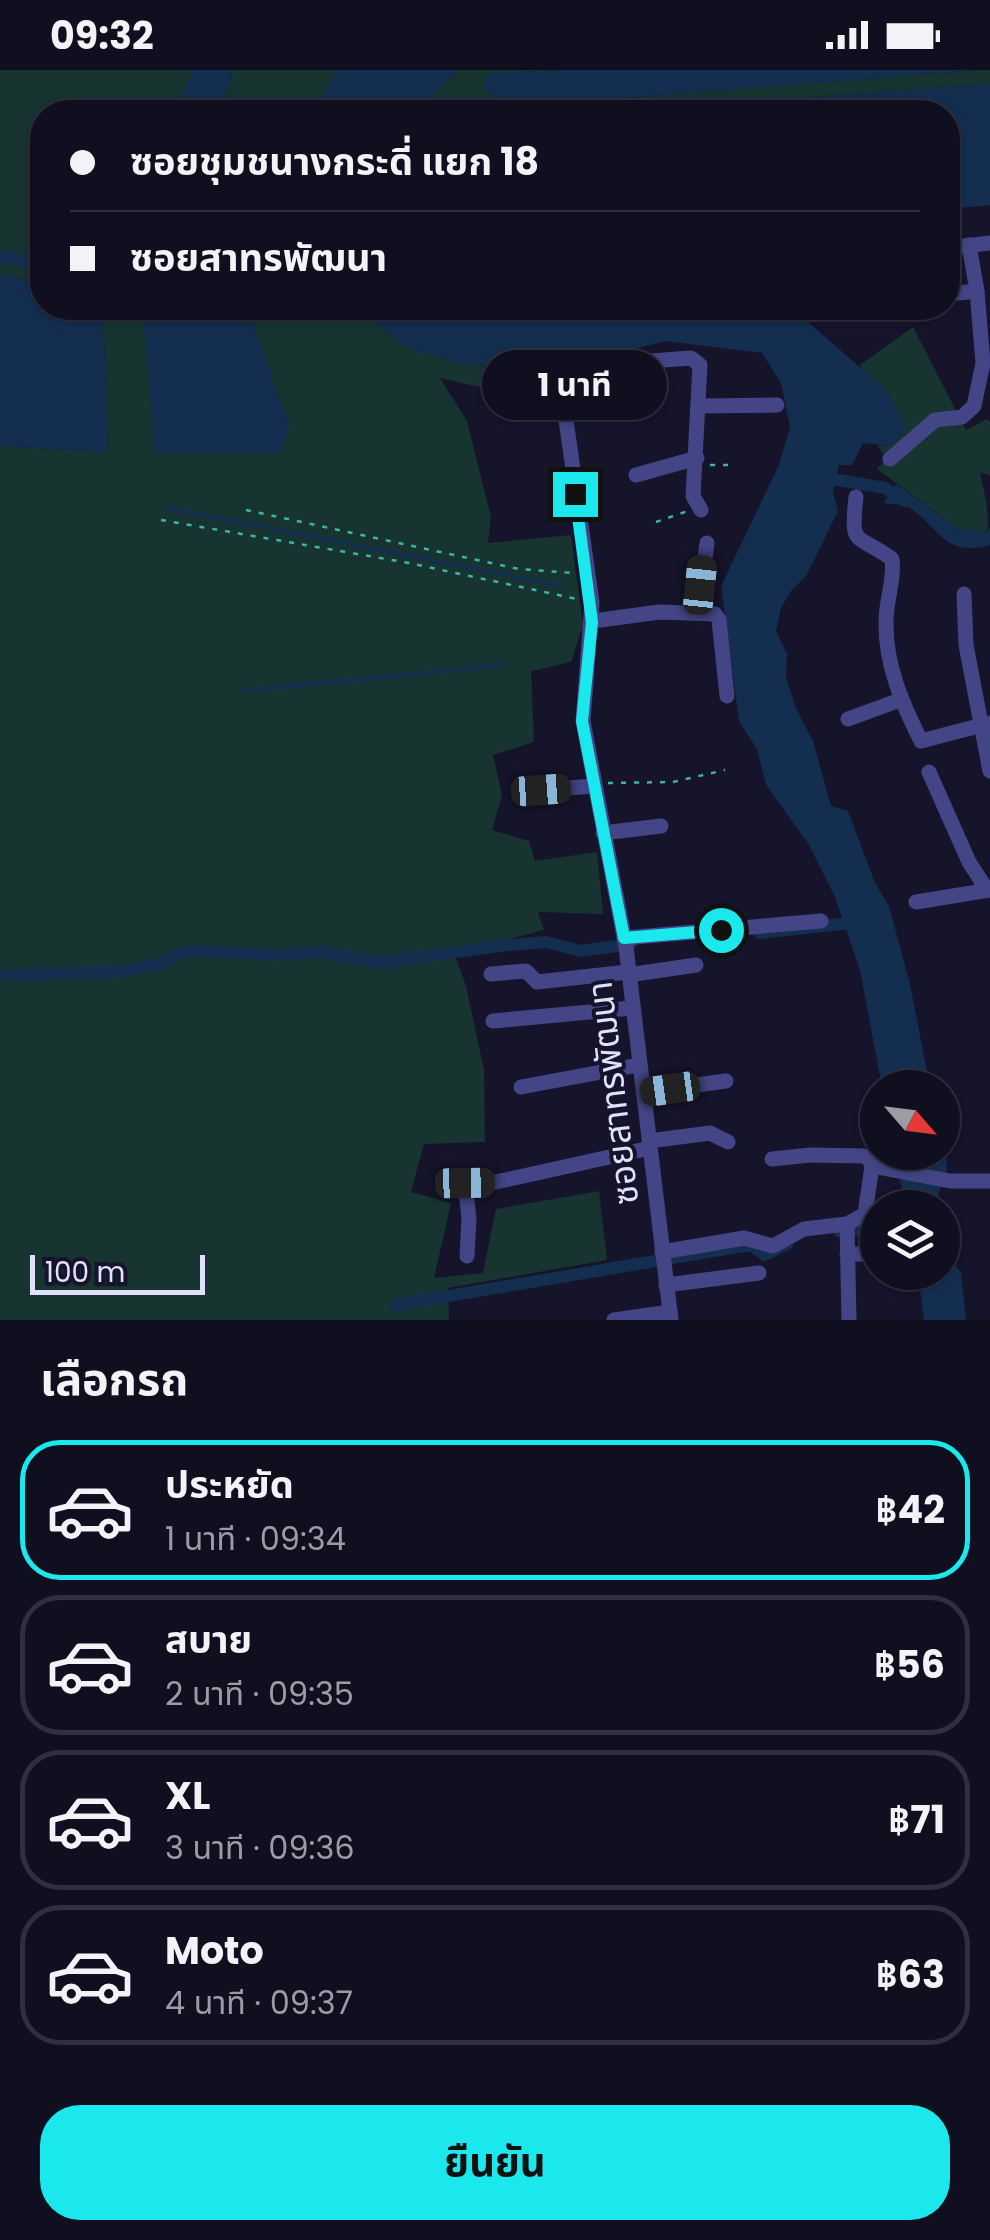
<!DOCTYPE html>
<html lang="th">
<head>
<meta charset="utf-8">
<style>
	body { margin:0; font-family:Poppins,"Noto Sans Thai",sans-serif; background:#191829; color:#f1f3f6; height:100vh; display:flex; flex-direction:column; font-size:38px; white-space:nowrap }
	* { box-sizing:border-box; margin:0 }
	p { font-size:32px; color:#9c9ca5 }
	.icon { flex:none; width:55px; height:55px; fill:none; stroke:currentColor; stroke-width:2; stroke-linecap:round; stroke-linejoin:round }
	.map { position:relative; height:1250px; overflow:hidden }
	.side { display:flex; flex-direction:column; background:#100f20; flex:1 }
	.side>* { flex:none }
	.top-card { position:absolute; left:30px; top:30px; width:930px; height:220px; border-radius:40px; box-shadow:0 2px 8px #0004,0 0 0 2px #302f3e; display:grid; align-content:center; height:220px; padding:0 40px; background:#100f20 }
	.needle { width:65px; rotate:118deg }
	.buttons { position:absolute; left:860px; top:1000px; display:grid; gap:20px }
	.buttons a { display:grid; place-items:center; width:100px; height:100px; border-radius:50%; background:#100f20; box-shadow:0 2px 8px #0004,0 0 0 2px #302f3e; font-size:50px }
	.scale { position:absolute; left:30px; bottom:25px; width:175px; box-sizing:border-box; padding-left:10px; border:5px solid #e1e0fd; border-top:0; font-size:28px; line-height:35px; white-space:nowrap; color:#e1e0fd; -webkit-text-stroke:8px #16142b; paint-order:stroke }
	.end { position:absolute; width:45px; height:45px; margin:-22px; border:12px solid #1be8ed; background:#111; box-shadow:0 0 0 5px #111 }
	.from { border-radius:50% }
	.bubble { position:absolute; height:70px; border-radius:35px; background:#100f20; box-shadow:0 2px 8px #0004,0 0 0 2px #302f3e; font-size:32px; font-weight:700; line-height:70px; text-align:center }
	.car { position:absolute; width:30px; height:60px; margin:-30px -15px; border-radius:12px; box-shadow:0 0 8px 2px #0007; background:linear-gradient(#222 24%,#8ab4d8 0 40%,#222 0 76%,#8ab4d8 0 86%,#222 0) }
	.top-card b { display:flex; align-items:center; gap:35px; height:95px; font-size:38px }
	.top-card b+b { border-top:2px solid #302f3e }
	.top-card i { width:25px; height:25px; background:#f1f3f6 }
	ul { padding:0; list-style:none }
	li { display:flex; align-items:center; gap:30px; height:140px; margin:0 20px 15px; padding:0 20px; border:5px solid #302f3e; border-radius:40px }
	li div { flex:1 }
	li b { display:block; font-size:38px }
	li em { font-style:normal; font-weight:700 }
	li.current { border-color:#1be8ed }
	li>.icon { width:90px; height:90px; stroke-width:1.5 }
	h2 { padding:0 40px; font-size:45px; line-height:120px }
	.primary-button { display:flex; gap:20px; margin-top:auto; padding:20px 40px }
	.primary-button a { flex:1; height:115px; border-radius:40px; background:#1be8ed; color:#111; font-size:40px; font-weight:700; line-height:115px; text-align:center }
	.status { display:flex; justify-content:space-between; align-items:center; height:70px; padding:0 50px; background:#100f20; direction:ltr }
	.status svg { height:28px; fill:currentColor }
	.map>svg:first-child { display:block }
	.green { fill:#173431 }
	.water { fill:#142e4f }
	.lines { fill:none; stroke-linecap:round; stroke-linejoin:round }
	.stream { stroke:#142e4f; stroke-width:4 }
	.canal { stroke:#142e4f; stroke-width:12 }
	.path { stroke:#3bb5a5; stroke-width:2.5; stroke-dasharray:5 8; stroke-linecap:butt }
	.minor { stroke:#434586; stroke-width:15 }
	.route { stroke:#1be8ed; stroke-width:12 }
	.labels { text-anchor:middle; stroke-width:8; stroke-linejoin:round; paint-order:stroke }
	.street-label { font-size:35px; fill:#e1e0fd; stroke:#16142b }
</style>
</head>
<body>
<div class="status"><b>09:32</b><svg viewBox="0 0 49 12"><path d="M0 12V9h3v3zM5 12V6h3v6zM10 12V3h3v9zM15 12V0h3v12zM26 1h20v11H26zM47 4h2v5h-2z"/></svg></div>
<div class="map">
<svg width="990" height="1250" viewBox="0 0 990 1250">
	<rect width="100%" height="100%" fill="#16142b"/>
	<g class="green">
		<polygon points="0,0 193,0 179,34 162,42 42,42 42,214 0,204"/>
		<polygon points="234,0 338,0 314,42 219,42"/>
		<polygon points="458,0 563,0 490,4 514,37 978,0 990,0 990,14 812,27 801,33 801,42 787,42 785,34 631,42 422,42 434,23"/>
		<polygon points="103,238 153,238 144,253 289,357 248,238 359,238 405,277 462,294 547,303 549,314 484,318 440,308 467,351 491,447 488,473 571,465 583,555 571,592 531,601 534,672 493,685 502,725 492,760 529,771 535,791 597,782 603,844 538,842 544,860 454,883 466,916 484,1000 485,1072 424,1074 411,1122 451,1133 434,1208 483,1203 496,1139 599,1121 607,1190 448,1218 449,1250 0,1250 0,376 108,382"/>
		<path d="M 913,257 L 966,360 L 987,349 L 990,353 L 990,406 L 980,402 C 984,423 990,440 987,463 L 957,458 L 877,399 L 887,389 L 877,375 L 890,376 L 860,295 Z"/>
	</g>
	<g class="water">
		<polygon points="193,0 234,0 219,42 162,42 179,33"/>
		<polygon points="338,0 458,0 434,23 422,42 314,42"/>
		<polygon points="563,0 978,0 514,37 482,18 490,3"/>
		<polygon points="990,14 990,135 948,139 948,42 801,42 801,33 812,27"/>
		<polygon points="786,34 787,42 631,42"/>
		<polygon points="0,204 42,214 42,238 103,238 108,382 0,376"/>
		<polygon points="153,238 248,238 289,357 281,384 155,383 144,253"/>
		<polygon points="359,238 792,238 886,320 907,358 890,376 863,373 852,395 839,395 833,422 838,441 806,506 790,522 781,538 776,561 787,584 786,607 796,638 813,671 831,736 848,741 875,813 889,836 910,914 930,1017 882,1017 860,900 835,827 808,773 766,715 757,679 739,651 721,516 779,395 790,357 781,313 762,283 665,271 547,303 462,294 405,277"/>
		<path d="M 896,414 L 957,458 L 986,463 L 990,456 L 990,475 C 943,489 937,453 908,437 C 902,434 891,434 884,433 Z"/>
		<polygon points="943,1025 947,1100 938,1125 940,1137 905,1137 895,1083 942,1082"/>
		<polygon points="943,1155 947,1185 961,1202 966,1250 924,1250 918,1203 942,1202"/>
	</g>
	<g class="lines">
		<g class="stream">
			<polyline points="166,438 562,516"/>
			<polyline points="242,621 505,595"/>
		</g>
		<g class="canal">
			<polyline points="0,186 42,195"/>
			<polyline points="820,407 885,418 905,431"/>
			<polyline points="760,863 860,852"/>
			<polyline points="6,905 113,902 156,895 181,883 204,881 278,885 321,882 378,893 507,875 546,872 581,881 631,874"/>
			<polyline points="839,1161 878,1158"/>
			<polyline points="395,1235 744,1176 752,1176 765,1185 787,1174"/>
		</g>
		<g class="path">
			<polyline points="710,395 728,395"/>
			<polyline points="246,440 519,499 573,503"/>
			<polyline points="161,450 409,493 577,529"/>
			<polyline points="656,452 688,441"/>
			<polyline points="608,713 673,712 725,700"/>
		</g>
		<g class="minor">
			<polyline points="948,178 990,173"/>
			<polyline points="948,224 977,221"/>
			<polyline points="698,336 777,335"/>
			<polyline points="890,389 935,350 962,347 974,336 983,293 977,221 969,175"/>
			<polyline points="636,405 697,388"/>
			<path d="M 856,427 C 850,478 856,463 892,489 C 895,509 886,530 886,551 C 885,594 902,633 921,671 L 990,653"/>
			<polyline points="964,524 966,575 990,701"/>
			<polyline points="698,543 707,473"/>
			<polyline points="593,551 659,542 715,544 719,550 727,626"/>
			<polyline points="848,649 900,630"/>
			<polyline points="929,702 969,792 987,820"/>
			<polyline points="541,720 594,716"/>
			<polyline points="603,763 661,756"/>
			<polyline points="916,832 990,820"/>
			<polyline points="624,868 821,851"/>
			<polyline points="491,904 526,901 537,912 628,902"/>
			<polyline points="628,905 696,895"/>
			<polyline points="493,951 632,938"/>
			<polyline points="521,1017 639,995"/>
			<polyline points="643,1022 726,1011"/>
			<polyline points="649,1071 710,1063 728,1072"/>
			<polyline points="772,1089 811,1085 864,1086 868,1087 872,1096 950,1111 990,1111"/>
			<polyline points="847,1154 849,1250"/>
			<polyline points="662,1182 744,1168 773,1176 804,1159 847,1154 865,1144 872,1096"/>
			<polyline points="847,1184 878,1184"/>
			<polyline points="467,1186 469,1149 465,1113 496,1112 650,1078"/>
			<polyline points="900,1202 900,1207"/>
			<polyline points="666,1215 759,1203"/>
			<polyline points="614,1250 670,1242"/>
			<polyline points="671,1250 626,877 583,651 592,532 561,315 571,297 691,288 700,295 693,426 701,440"/>
		</g>
	</g>
	<g class="lines">
		<polyline class="route" points="575,424 592,552 582,651 624,868 721,860"/>
	</g>
	<g class="labels">
		<g class="street-label">
			<text transform="translate(613 1023) rotate(-97)" y="12">ซอยสาทรพัฒนา</text>
		</g>
	</g>
</svg>
<div class="buttons">
<a><svg class="needle" viewBox="-14 -14 28 28"><path d="M0-13l5 13h-10z" fill="#e53935"/><path d="M0 13l5-13h-10z" fill="#9c9ca5"/></svg></a>
<a><svg class="icon" aria-label="layers" viewBox="0 0 24 24"><path d="M12 4l9 5-9 5-9-5zM3 14l9 5 9-5"/></svg></a>
</div>
<div class="scale">100 m</div>
<i class="end from" style="left:721px;top:860px"></i>
<i class="end" style="left:575px;top:424px"></i>
<div class="bubble" style="left:482px;top:280px;width:185px">1 นาที</div>
<i class="car" style="left:700px;top:515px;rotate:6deg"></i>
<i class="car" style="left:541px;top:720px;rotate:86deg"></i>
<i class="car" style="left:670px;top:1019px;rotate:262deg"></i>
<i class="car" style="left:465px;top:1113px;rotate:89deg"></i>
<div class="top-card">
<b><i class="from"></i>ซอยชุมชนางกระดี่ แยก 18</b>
<b><i></i>ซอยสาทรพัฒนา</b>
</div>
</div>
<section class="side">
<h2>เลือกรถ</h2>
<ul>
<li class="current"><svg class="icon" aria-label="car" viewBox="0 0 24 24"><path d="M5 17H2v-5l4-1 3-4h7l3 4 3 1v5h-3M9 17h6M6 11h13"/><circle cx="7" cy="17" r="2"/><circle cx="17" cy="17" r="2"/></svg><div><b>ประหยัด</b><p>1 นาที · 09:34</p></div><em>฿42</em></li>
<li><svg class="icon" aria-label="car" viewBox="0 0 24 24"><path d="M5 17H2v-5l4-1 3-4h7l3 4 3 1v5h-3M9 17h6M6 11h13"/><circle cx="7" cy="17" r="2"/><circle cx="17" cy="17" r="2"/></svg><div><b>สบาย</b><p>2 นาที · 09:35</p></div><em>฿56</em></li>
<li><svg class="icon" aria-label="car" viewBox="0 0 24 24"><path d="M5 17H2v-5l4-1 3-4h7l3 4 3 1v5h-3M9 17h6M6 11h13"/><circle cx="7" cy="17" r="2"/><circle cx="17" cy="17" r="2"/></svg><div><b>XL</b><p>3 นาที · 09:36</p></div><em>฿71</em></li>
<li><svg class="icon" aria-label="car" viewBox="0 0 24 24"><path d="M5 17H2v-5l4-1 3-4h7l3 4 3 1v5h-3M9 17h6M6 11h13"/><circle cx="7" cy="17" r="2"/><circle cx="17" cy="17" r="2"/></svg><div><b>Moto</b><p>4 นาที · 09:37</p></div><em>฿63</em></li>
</ul>
<div class="primary-button"><a>ยืนยัน</a></div>
</section>
</body>
</html>
